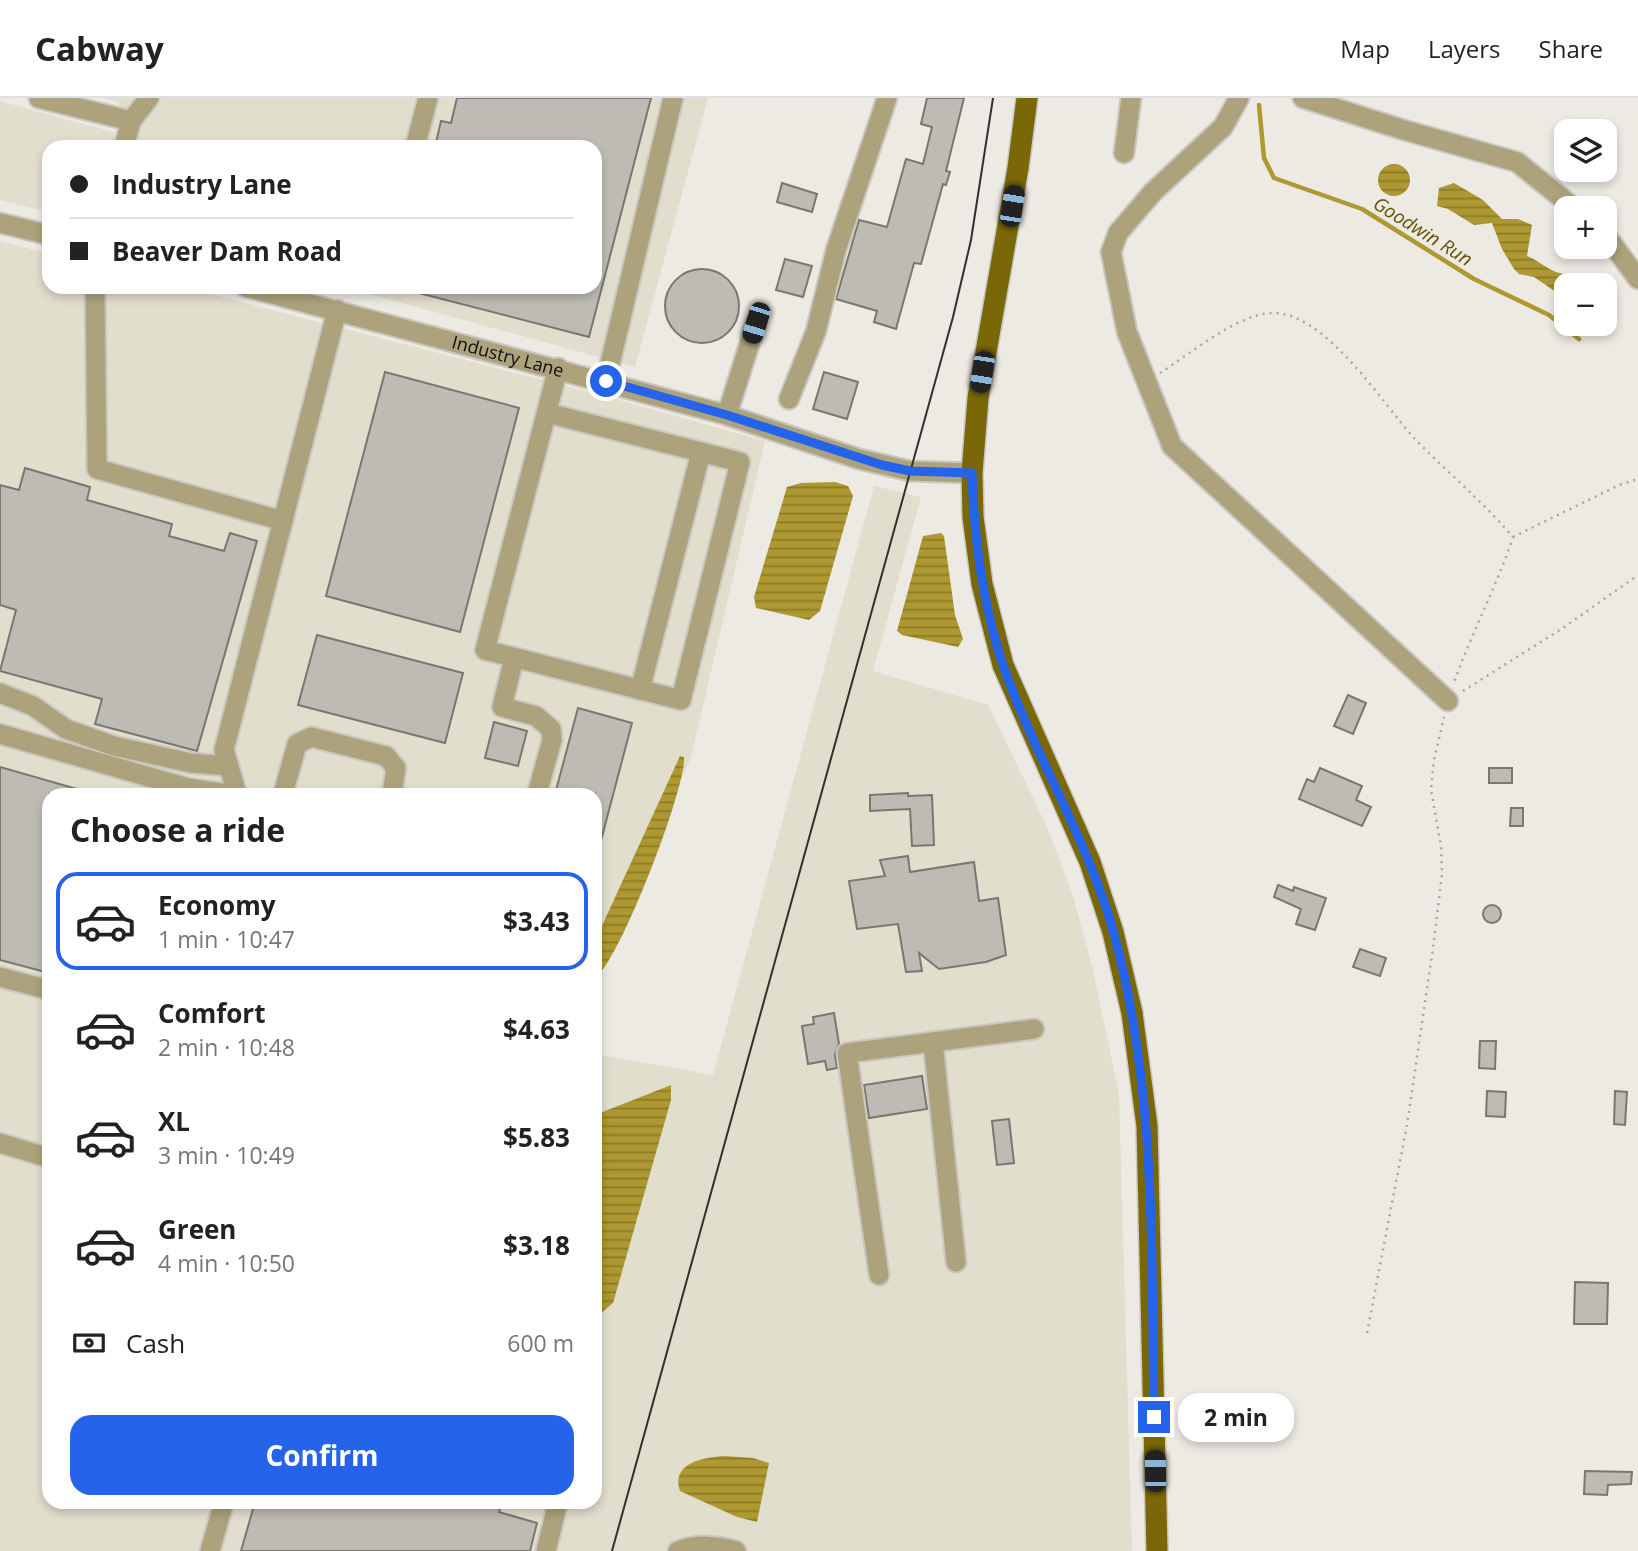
<!DOCTYPE html>
<html lang="en">
<head>
<meta charset="utf-8">
<style>
	body { margin:0; font-family:"Open Sans",sans-serif; background:#f6f6f6; color:#222; height:100vh; display:flex; flex-direction:column; font-size:26px; white-space:nowrap }
	* { box-sizing:border-box; margin:0 }
	p { font-size:23px; color:#767676 }
	.icon { flex:none; width:38px; height:38px; fill:none; stroke:currentColor; stroke-width:2; stroke-linecap:round; stroke-linejoin:round }
	.map { position:relative; flex:1; overflow:hidden }
	.panel { position:absolute; left:42px; top:690px; width:560px; height:721px; display:flex; flex-direction:column; background:#fff; border-radius:21px; box-shadow:0 4px 10px #0003 }
	.panel>* { flex:none }
	.guide { position:absolute; left:42px; top:42px; width:560px; height:154px; border-radius:21px; box-shadow:0 4px 10px #0003; display:grid; align-content:center; height:154px; padding:0 28px; background:#fff }
	.fabs { position:absolute; left:1554px; top:21px; display:grid; gap:14px }
	.fabs a { display:grid; place-items:center; width:63px; height:63px; border-radius:14px; background:#fff; box-shadow:0 4px 10px #0003; font-size:35px }
	.end { position:absolute; width:32px; height:32px; margin:-16px; border:9px solid #2563eb; background:#fff; box-shadow:0 0 0 4px #fff }
	.from { border-radius:50% }
	.bubble { position:absolute; height:49px; border-radius:21px; background:#fff; box-shadow:0 4px 10px #0003; font-size:23px; font-weight:700; line-height:49px; text-align:center }
	.car { position:absolute; width:21px; height:42px; margin:-21px -10px; border-radius:9px; box-shadow:0 0 5px 2px #0007; background:linear-gradient(#222 24%,#8ab4d8 0 40%,#222 0 76%,#8ab4d8 0 86%,#222 0) }
	.guide b { display:flex; align-items:center; gap:24px; height:66px; font-size:26px }
	.guide b+b { border-top:2px solid #e0e0e0 }
	.guide i { width:18px; height:18px; background:#222 }
	ul { padding:0; list-style:none }
	li { display:flex; align-items:center; gap:21px; height:98px; margin:0 14px 10px; padding:0 14px; border:4px solid transparent; border-radius:21px }
	li div { flex:1 }
	li b { display:block; font-size:26px }
	li em { font-style:normal; font-weight:700 }
	li.current { border-color:#2563eb }
	li>.icon { width:63px; height:63px; stroke-width:1.5 }
	h2 { padding:0 28px; font-size:32px; line-height:84px }
	.pay { display:flex; align-items:center; gap:18px; height:77px; padding:0 28px; font-size:26px }
	.pay p { margin-inline-start:auto }
	.primary-button { display:flex; gap:14px; margin-top:auto; padding:14px 28px }
	.primary-button a { flex:1; height:80px; border-radius:21px; background:#2563eb; color:#fff; font-size:28px; font-weight:700; line-height:80px; text-align:center }
	header { display:flex; align-items:center; gap:42px; box-sizing:border-box; height:98px; padding:0 35px; background:#fff; border-bottom:2px solid #e0e0e0 }
	header strong { font-size:33px }
	nav { display:flex; gap:38px; margin-inline-start:auto; font-size:24px }
	.map>svg:first-child { display:block }
	.built { fill:#e1dece }
	.water { fill:url(#water-rules) }
	.lines { fill:none; stroke-linecap:round; stroke-linejoin:round }
	.stream { stroke:#ae9831; stroke-width:4.5 }
	.building { fill:#bdbbb3; stroke:#797870; stroke-width:2 }
	.minor-casing { stroke:#c9c7c0; stroke-width:23 }
	.major-casing { stroke:#c9c7c0; stroke-width:24 }
	.path { stroke:#a8a6a0; stroke-width:2.5; stroke-dasharray:2 5; stroke-linecap:butt }
	.minor { stroke:#aca37c; stroke-width:19 }
	.major { stroke:#796708; stroke-width:21 }
	.tram { stroke:#32312d; stroke-width:2 }
	.route { stroke:#2563eb; stroke-width:9 }
	.labels { text-anchor:middle; stroke-width:6; stroke-linejoin:round; paint-order:stroke }
	.street-label { font-size:18px; fill:#100f0c; stroke:#eceae2 }
	.water-label { font-size:19px; font-style:italic; fill:#635402; stroke:#eceae2 }
</style>
</head>
<body>
<header>
<strong>Cabway</strong>
<nav><a>Map</a><a>Layers</a><a>Share</a></nav>
</header>
<div class="map">
<svg width="1638" height="1453" viewBox="0 0 1638 1453">
	<defs>
		<pattern id="water-rules" width="6" height="5" patternUnits="userSpaceOnUse" patternTransform="scale(1.75)"><rect width="6" height="5" fill="#ae9831"/><path d="M0 2.5h6" fill="none" stroke="#8c7a28"/></pattern>
	</defs>
	<rect width="100%" height="100%" fill="#eceae2"/>
	<g class="built">
		<polygon points="103,0 708,0 635,269 344,189 595,189 595,49 49,49 49,114 0,102 0,3 116,35 119,4"/>
		<polygon points="0,143 49,156 49,189 182,189 601,297 765,343 691,659 595,885 595,696 49,696 49,1404 595,1404 595,956 713,977 874,388 921,399 873,573 988,607 1048,731 1073,798 1093,872 1119,996 1132,1453 0,1453"/>
	</g>
	<g class="water">
		<circle cx="1394" cy="82" r="16"/>
		<path d="M 1454,85 L 1483,102 L 1502,121 L 1518,121 L 1532,127 L 1527,158 C 1536,161 1549,172 1556,174 C 1572,179 1578,174 1592,187 L 1566,187 L 1566,201 L 1534,179 L 1519,176 L 1514,171 L 1502,151 L 1492,125 L 1474,127 L 1448,111 L 1437,108 L 1439,90 Z"/>
		<polygon points="835,384 848,388 853,398 820,513 809,522 756,510 754,499 787,389 801,385"/>
		<polygon points="941,435 944,438 955,517 963,541 958,549 902,537 897,533 923,438"/>
		<path d="M 680,658 L 684,659 C 687,688 618,867 595,879 L 595,843 Z"/>
		<polygon points="671,987 671,1002 613,1205 595,1220 595,1017"/>
		<path d="M 725,1358 L 753,1360 L 769,1365 L 757,1424 L 737,1419 L 680,1393 C 670,1364 706,1359 725,1358 Z"/>
	</g>
	<g class="lines">
		<polyline class="stream" points="1259,7 1264,60 1274,80 1362,111 1474,181 1549,217 1579,241"/>
	</g>
	<g class="building">
		<polygon points="457,0 651,0 589,239 411,193 411,189 595,189 595,49 435,49 441,23 451,25"/>
		<polygon points="927,0 964,0 946,73 950,74 946,87 943,86 921,166 914,165 896,231 874,224 877,213 836,201 859,122 887,129 906,61 923,66 932,29 921,26"/>
		<polygon points="782,85 817,96 812,114 777,104"/>
		<polygon points="785,161 812,168 803,199 776,192"/>
		<circle cx="702" cy="208" r="37"/>
		<polygon points="385,274 519,310 460,534 326,498"/>
		<polygon points="824,274 858,284 847,321 813,311"/>
		<polygon points="25,370 90,389 87,402 172,426 169,438 224,453 230,435 257,443 197,653 95,626 102,601 0,573 16,512 0,507 0,387 19,392"/>
		<polygon points="317,537 463,575 445,645 298,607"/>
		<polygon points="1348,597 1366,605 1353,636 1334,628"/>
		<polygon points="578,610 632,625 599,750 595,750 595,696 555,696"/>
		<polygon points="494,624 527,633 518,668 485,660"/>
		<polygon points="0,669 84,693 84,696 49,696 49,875 0,862"/>
		<polygon points="1320,670 1362,688 1356,702 1371,709 1362,728 1299,701 1307,681 1314,684"/>
		<rect x="1489" y="670" width="23" height="15"/>
		<polygon points="908,695 908,698 932,697 934,747 912,748 910,711 870,713 870,697"/>
		<polygon points="1511,710 1523,710 1523,728 1510,728"/>
		<polygon points="908,758 910,774 974,764 979,803 998,800 1006,857 986,864 939,871 919,855 922,873 906,874 898,826 857,831 849,783 885,778 880,762"/>
		<polygon points="1278,787 1293,793 1294,789 1326,800 1315,832 1296,826 1301,811 1274,799"/>
		<circle cx="1492" cy="816" r="9"/>
		<polygon points="1360,851 1386,860 1380,878 1353,869"/>
		<polygon points="834,915 839,946 835,956 837,970 827,972 825,963 808,966 802,928 814,926 813,919"/>
		<polygon points="1480,943 1496,943 1495,971 1479,970"/>
		<polygon points="922,978 927,1011 869,1020 864,987"/>
		<polygon points="1487,993 1506,994 1505,1019 1486,1018"/>
		<polygon points="1615,993 1627,994 1625,1027 1614,1026"/>
		<polygon points="1009,1021 1014,1065 997,1067 992,1023"/>
		<polygon points="1575,1184 1608,1185 1607,1226 1574,1226"/>
		<polygon points="1585,1373 1632,1374 1631,1386 1608,1387 1607,1397 1584,1396"/>
		<polygon points="255,1404 502,1404 499,1414 537,1425 530,1453 241,1453"/>
	</g>
	<g class="lines">
		<defs>
			<g id="minor">
				<polyline points="39,0 131,23"/>
				<polyline points="1239,0 1223,29 1153,94 1118,135 1111,154 1127,234 1172,348 1448,603"/>
				<polyline points="1303,0 1404,32 1517,64 1574,110"/>
				<polyline points="124,49 131,23 149,0"/>
				<polyline points="415,49 428,0"/>
				<polyline points="1124,55 1131,0"/>
				<polyline points="0,125 49,137"/>
				<polyline points="1605,136 1638,181"/>
				<polyline points="95,189 97,371 283,423"/>
				<path id="s1" d="M 246,189 L 727,317 L 859,361 L 910,373 L 972,375"/>
				<polyline points="606,283 673,0"/>
				<polyline points="789,301 816,233 836,152 887,0"/>
				<polyline points="547,315 740,364 681,602 485,552 558,270"/>
				<polyline points="727,317 756,225"/>
				<polyline points="514,560 502,609 536,618 551,631 552,642 537,696"/>
				<polyline points="640,592 701,354"/>
				<polyline points="0,595 33,608 66,631 114,648 191,665 229,668"/>
				<polyline points="0,636 188,690 228,696"/>
				<polyline points="237,696 224,652 337,212"/>
				<polyline points="283,696 297,646 311,639 386,658 396,670 392,696"/>
				<polyline points="0,879 49,892"/>
				<polyline points="933,944 956,1164"/>
				<polyline points="0,1045 49,1060"/>
				<polyline points="879,1177 847,955 1034,931"/>
				<polyline points="210,1453 224,1404"/>
				<polyline points="546,1453 558,1404"/>
				<path d="M 678,1453 C 695,1446 718,1447 736,1453"/>
			</g>
			<polyline id="major" points="1027,0 1018,70 978,300 972,375 973,419 982,486 1003,567 1090,764 1113,834 1132,915 1147,1028 1157,1453"/>
		</defs>
		<use href="#minor" class="minor-casing"/>
		<use href="#major" class="major-casing"/>
		<g class="path">
			<path d="M 1160,275 C 1190,256 1236,217 1271,215 C 1324,212 1382,305 1415,341 C 1447,374 1483,404 1513,439 C 1496,490 1471,536 1453,587"/>
			<polyline points="1513,439 1619,387 1638,381"/>
			<polyline points="1463,593 1563,530 1638,477"/>
			<polyline points="1367,1235 1407,1027 1433,850 1442,776 1441,748 1431,692 1434,662 1444,619"/>
		</g>
		<use href="#minor" class="minor"/>
		<use href="#major" class="major"/>
		<polyline class="tram" points="612,1453 953,219 971,142 993,0"/>
	</g>
	<g class="lines">
		<path class="route" d="M 606,283 L 727,317 L 882,367 L 910,373 L 972,375 C 974,440 982,505 1003,567 C 1035,659 1088,741 1114,836 C 1157,993 1151,1158 1154,1319"/>
	</g>
	<g class="labels">
		<g class="street-label">
			<text dy="6" stroke="none"><textPath href="#s1" startOffset="271">Industry Lane</textPath></text>
		</g>
		<g class="water-label">
			<text transform="translate(1423 133) rotate(32)" y="7">Goodwin Run</text>
		</g>
	</g>
</svg>
<div class="fabs">
<a><svg class="icon" aria-label="layers" viewBox="0 0 24 24"><path d="M12 4l9 5-9 5-9-5zM3 14l9 5 9-5"/></svg></a>
<a>+</a>
<a>−</a>
</div>
<i class="end from" style="left:606px;top:283px"></i>
<i class="end" style="left:1154px;top:1319px"></i>
<div class="bubble" style="left:1178px;top:1295px;width:116px">2 min</div>
<i class="car" style="left:1012px;top:108px;rotate:9deg"></i>
<i class="car" style="left:756px;top:225px;rotate:197deg"></i>
<i class="car" style="left:982px;top:274px;rotate:189deg"></i>
<i class="car" style="left:1155px;top:1373px;rotate:359deg"></i>
<div class="guide">
<b><i class="from"></i>Industry Lane</b>
<b><i></i>Beaver Dam Road</b>
</div>
<section class="panel">
<h2>Choose a ride</h2>
<ul>
<li class="current"><svg class="icon" aria-label="car" viewBox="0 0 24 24"><path d="M5 17H2v-5l4-1 3-4h7l3 4 3 1v5h-3M9 17h6M6 11h13"/><circle cx="7" cy="17" r="2"/><circle cx="17" cy="17" r="2"/></svg><div><b>Economy</b><p>1 min · 10:47</p></div><em>$3.43</em></li>
<li><svg class="icon" aria-label="car" viewBox="0 0 24 24"><path d="M5 17H2v-5l4-1 3-4h7l3 4 3 1v5h-3M9 17h6M6 11h13"/><circle cx="7" cy="17" r="2"/><circle cx="17" cy="17" r="2"/></svg><div><b>Comfort</b><p>2 min · 10:48</p></div><em>$4.63</em></li>
<li><svg class="icon" aria-label="car" viewBox="0 0 24 24"><path d="M5 17H2v-5l4-1 3-4h7l3 4 3 1v5h-3M9 17h6M6 11h13"/><circle cx="7" cy="17" r="2"/><circle cx="17" cy="17" r="2"/></svg><div><b>XL</b><p>3 min · 10:49</p></div><em>$5.83</em></li>
<li><svg class="icon" aria-label="car" viewBox="0 0 24 24"><path d="M5 17H2v-5l4-1 3-4h7l3 4 3 1v5h-3M9 17h6M6 11h13"/><circle cx="7" cy="17" r="2"/><circle cx="17" cy="17" r="2"/></svg><div><b>Green</b><p>4 min · 10:50</p></div><em>$3.18</em></li>
</ul>
<div class="pay"><svg class="icon" aria-label="cash" viewBox="0 0 24 24"><path d="M3 7h18v10H3z"/><circle cx="12" cy="12" r="2"/></svg>Cash<p>600 m</p></div>
<div class="primary-button"><a>Confirm</a></div>
</section>
</div>
</body>
</html>
